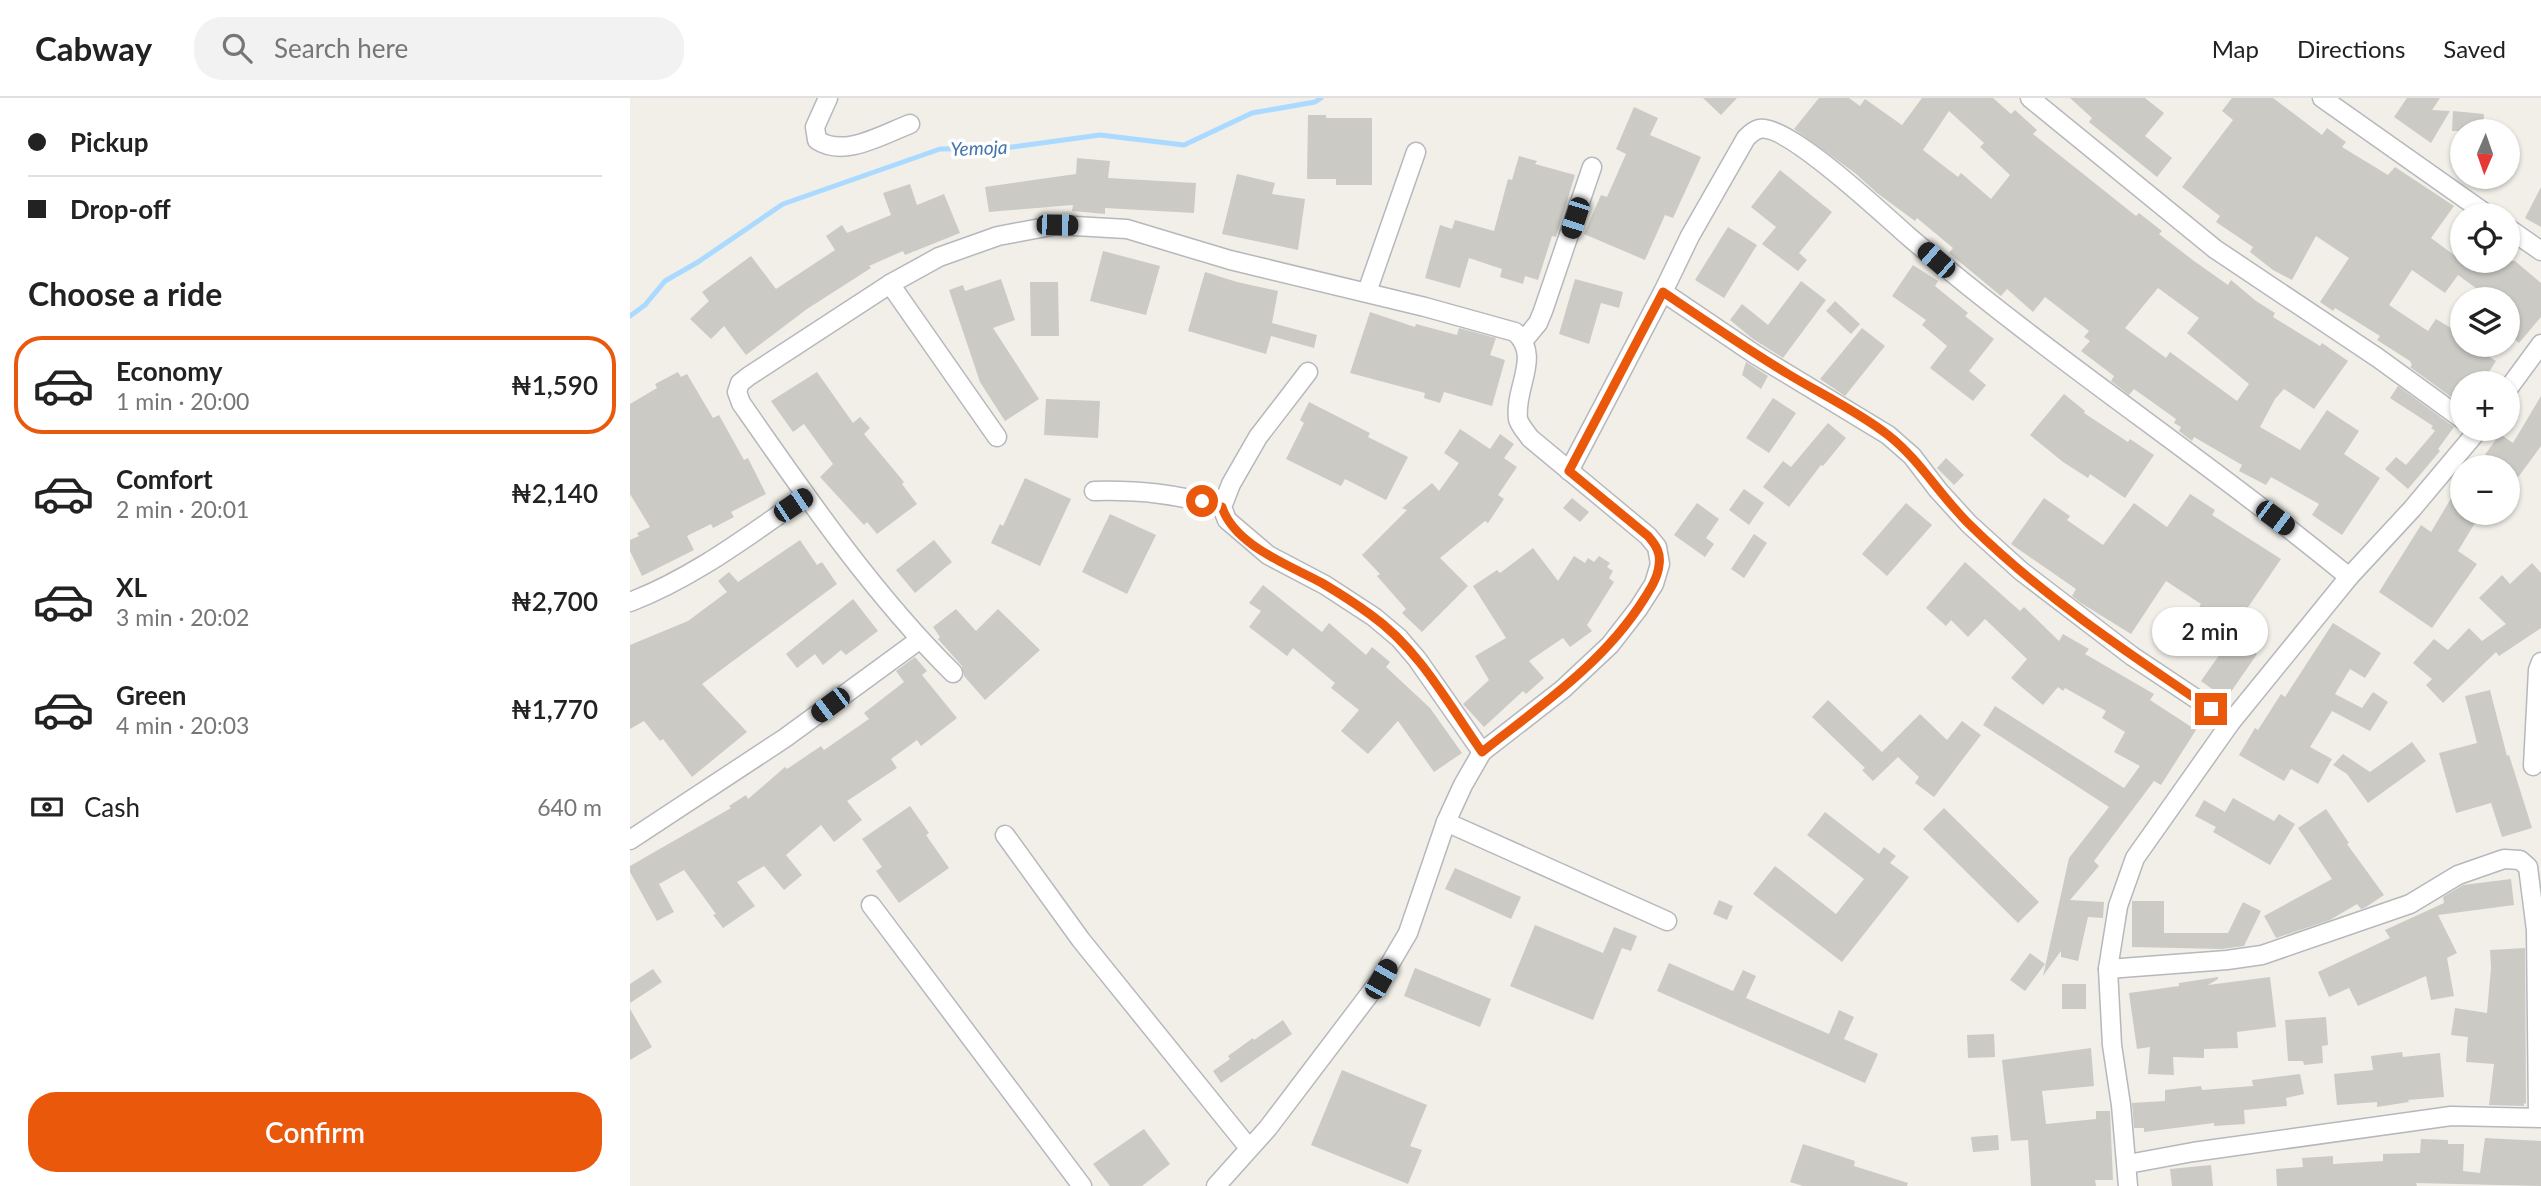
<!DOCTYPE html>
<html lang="en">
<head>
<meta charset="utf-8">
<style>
	body { margin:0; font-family:Lato,sans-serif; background:#f2f2f2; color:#222; height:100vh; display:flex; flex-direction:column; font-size:26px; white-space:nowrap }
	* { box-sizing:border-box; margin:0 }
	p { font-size:23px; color:#767676 }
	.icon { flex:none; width:38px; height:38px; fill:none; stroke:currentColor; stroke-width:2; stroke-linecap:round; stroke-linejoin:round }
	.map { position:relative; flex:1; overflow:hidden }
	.drawer { display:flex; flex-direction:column; background:#fff; width:630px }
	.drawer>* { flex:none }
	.hud { display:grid; align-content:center; height:154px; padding:0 28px; background:#fff }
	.needle { width:46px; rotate:182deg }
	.fabs { position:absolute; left:1820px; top:21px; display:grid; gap:14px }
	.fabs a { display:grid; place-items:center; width:70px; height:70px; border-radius:50%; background:#fff; box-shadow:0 2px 5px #0004; font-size:35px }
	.end { position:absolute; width:32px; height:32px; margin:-16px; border:9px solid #ea580c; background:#fff; box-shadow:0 0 0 4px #fff }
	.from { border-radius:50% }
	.bubble { position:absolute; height:49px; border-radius:24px; background:#fff; box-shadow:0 2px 5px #0004; font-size:23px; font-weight:600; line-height:49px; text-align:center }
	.car { position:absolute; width:21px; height:42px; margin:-21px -10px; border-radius:9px; box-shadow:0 0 5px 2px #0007; background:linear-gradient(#222 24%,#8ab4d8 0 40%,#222 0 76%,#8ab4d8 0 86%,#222 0) }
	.hud b { display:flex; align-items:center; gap:24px; height:66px; font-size:26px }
	.hud b+b { border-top:2px solid #e0e0e0 }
	.hud i { width:18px; height:18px; background:#222 }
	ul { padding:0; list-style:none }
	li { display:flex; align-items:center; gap:21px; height:98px; margin:0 14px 10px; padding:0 14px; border:4px solid transparent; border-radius:28px }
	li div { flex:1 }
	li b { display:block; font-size:26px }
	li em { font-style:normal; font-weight:600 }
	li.selected { border-color:#ea580c }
	li>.icon { width:63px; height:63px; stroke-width:1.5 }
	h2 { padding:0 28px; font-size:32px; line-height:84px }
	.pay { display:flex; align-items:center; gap:18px; height:77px; padding:0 28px; font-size:26px }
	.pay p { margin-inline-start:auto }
	.button { display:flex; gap:14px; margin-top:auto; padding:14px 28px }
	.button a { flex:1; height:80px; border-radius:28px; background:#ea580c; color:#fff; font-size:28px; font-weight:600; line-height:80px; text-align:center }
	header { display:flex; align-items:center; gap:42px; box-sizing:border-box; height:98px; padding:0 35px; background:#fff; border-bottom:2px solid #e0e0e0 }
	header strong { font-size:33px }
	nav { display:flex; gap:38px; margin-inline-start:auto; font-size:24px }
	.search { width:490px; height:63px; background:#f2f2f2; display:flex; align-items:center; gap:18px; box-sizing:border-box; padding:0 24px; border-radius:28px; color:#767676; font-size:26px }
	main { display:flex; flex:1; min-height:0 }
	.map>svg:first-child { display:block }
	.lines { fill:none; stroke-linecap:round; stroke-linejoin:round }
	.stream { stroke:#aadaff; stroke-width:5 }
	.building { fill:#cccac5; fill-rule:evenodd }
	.minor-casing { stroke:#b5b8bc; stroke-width:21 }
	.minor { stroke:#fff; stroke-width:18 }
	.route { stroke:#ea580c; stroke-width:9 }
	.labels { text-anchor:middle; stroke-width:7; stroke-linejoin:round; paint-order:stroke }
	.water-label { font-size:19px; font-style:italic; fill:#4174aa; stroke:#fff }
</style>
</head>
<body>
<header>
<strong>Cabway</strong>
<div class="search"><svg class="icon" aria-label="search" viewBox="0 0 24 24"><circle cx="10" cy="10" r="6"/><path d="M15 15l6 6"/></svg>Search here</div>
<nav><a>Map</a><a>Directions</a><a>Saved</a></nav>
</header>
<main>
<section class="drawer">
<div class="hud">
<b><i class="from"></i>Pickup</b>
<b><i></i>Drop-off</b>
</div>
<h2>Choose a ride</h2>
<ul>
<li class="selected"><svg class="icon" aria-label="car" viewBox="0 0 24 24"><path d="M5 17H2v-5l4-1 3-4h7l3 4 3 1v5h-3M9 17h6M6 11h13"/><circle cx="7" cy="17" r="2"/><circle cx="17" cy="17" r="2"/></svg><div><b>Economy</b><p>1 min · 20:00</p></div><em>₦1,590</em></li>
<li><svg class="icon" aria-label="car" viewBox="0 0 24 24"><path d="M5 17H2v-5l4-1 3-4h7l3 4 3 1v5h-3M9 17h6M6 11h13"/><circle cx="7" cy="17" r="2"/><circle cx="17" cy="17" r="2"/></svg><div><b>Comfort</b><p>2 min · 20:01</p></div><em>₦2,140</em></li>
<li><svg class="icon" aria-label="car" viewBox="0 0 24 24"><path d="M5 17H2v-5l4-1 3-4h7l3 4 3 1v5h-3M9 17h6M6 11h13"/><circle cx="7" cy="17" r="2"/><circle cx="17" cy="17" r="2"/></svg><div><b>XL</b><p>3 min · 20:02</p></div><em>₦2,700</em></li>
<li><svg class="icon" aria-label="car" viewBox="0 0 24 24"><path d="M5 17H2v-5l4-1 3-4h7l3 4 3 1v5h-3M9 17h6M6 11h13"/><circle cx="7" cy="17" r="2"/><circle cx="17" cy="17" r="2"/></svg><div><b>Green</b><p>4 min · 20:03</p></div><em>₦1,770</em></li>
</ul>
<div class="pay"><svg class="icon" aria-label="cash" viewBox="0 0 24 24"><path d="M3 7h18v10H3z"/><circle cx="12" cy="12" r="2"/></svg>Cash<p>640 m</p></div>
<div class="button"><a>Confirm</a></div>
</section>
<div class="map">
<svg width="1911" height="1088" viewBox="0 0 1911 1088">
	<rect width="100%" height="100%" fill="#f1efe8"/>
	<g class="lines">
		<polyline class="stream" points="0,218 15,207 35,183 68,164 153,106 310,51 375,50 470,37 554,47 622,15 685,4 691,0"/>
	</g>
	<g class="building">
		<polygon points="1073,0 1107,0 1091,17"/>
		<path d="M 1189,0 L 1219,0 L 1230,8 L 1235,1 L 1272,27 L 1292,0 L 1363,0 L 1381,16 L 1385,12 L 1407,32 L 1403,36 L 1506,118 L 1509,115 L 1532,133 L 1529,136 L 1564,163 L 1598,187 L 1601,182 L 1626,203 L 1645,215 L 1643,219 L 1690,248 L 1692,245 L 1718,263 L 1684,311 L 1654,291 L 1645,301 L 1630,329 L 1670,352 L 1697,312 L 1729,333 L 1714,356 L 1750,380 L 1712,437 L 1682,417 L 1689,406 L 1641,379 L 1636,387 L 1609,373 L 1612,367 L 1564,339 L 1562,343 L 1549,333 L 1551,329 L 1544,325 L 1546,321 L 1504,291 L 1499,297 L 1481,283 L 1484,278 L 1451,253 L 1460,243 L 1454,239 L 1459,233 L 1415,199 L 1403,214 L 1377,191 L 1371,198 L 1319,155 L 1323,150 L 1287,120 L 1285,123 L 1247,95 L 1225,75 L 1164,31 ZM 1319,13 L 1354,45 L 1350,49 L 1380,77 L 1361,101 L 1331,75 L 1328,79 L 1293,52 ZM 1528,190 L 1569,220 L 1557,235 L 1619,286 L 1607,303 L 1540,254 L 1536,260 L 1495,230 Z"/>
		<polygon points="1440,0 1515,0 1534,15 1515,38 1542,60 1527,79 1459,24 1462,20"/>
		<polygon points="1602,0 1643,0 1692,37 1697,30 1716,44 1712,49 1758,77 1765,69 1824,108 1801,140 1832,163 1885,163 1911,185 1911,219 1889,245 1878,235 1878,201 1861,201 1828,177 1815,195 1782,172 1759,207 1798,233 1806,221 1829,235 1832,247 1840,247 1866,263 1852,285 1832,285 1832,307 1780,269 1782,267 1780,263 1747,242 1750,238 1705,210 1703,213 1690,204 1719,160 1686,138 1662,182 1643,172 1620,154 1623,149 1586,124 1590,118 1552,89 1603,22 1592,13"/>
		<polygon points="1777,0 1810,0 1802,12 1820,13 1801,45 1764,19"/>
		<polygon points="1004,9 1028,20 1020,37 1071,59 1043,120 1035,117 1015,162 954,136 971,97 977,99 996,56 986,51"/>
		<polygon points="1823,13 1854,16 1853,33 1822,33"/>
		<polygon points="678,17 696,17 696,20 742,20 742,87 706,87 706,81 677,81"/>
		<polygon points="889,58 907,63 905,66 945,77 926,139 922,138 908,182 895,178 893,186 870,179 872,171 839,160 830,190 795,180 810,127 822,131 825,122 864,133 878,81 882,82"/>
		<polygon points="447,60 480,63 478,80 566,85 564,115 475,110 475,116 442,113 443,107 359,114 355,89 446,76"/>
		<polygon points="1150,72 1202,114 1169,155 1177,162 1168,173 1132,146 1146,129 1121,109"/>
		<polygon points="607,76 645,85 642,96 675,101 668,152 592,136"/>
		<polygon points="280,86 287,107 314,96 330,135 275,157 273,153 239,168 241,170 177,211 116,257 94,228 81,241 60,221 79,203 72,194 121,158 146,191 205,152 196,138 212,127 217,135 261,117 253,95"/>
		<polygon points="1911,89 1911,129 1895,120"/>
		<polygon points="1098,129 1127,147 1094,200 1065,182"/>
		<polygon points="473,153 530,168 516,217 460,203"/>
		<polygon points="1283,167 1308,183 1305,188 1338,215 1335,218 1364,241 1339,273 1356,287 1343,303 1300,270 1317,248 1292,227 1296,222 1262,198"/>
		<polygon points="575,174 607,184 648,193 642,225 687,237 684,250 641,238 636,256 558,233"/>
		<polygon points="371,181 385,222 363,230 409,301 375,323 350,284 319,192 333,187 335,193"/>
		<polygon points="945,181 993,194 989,210 971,205 959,246 929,236"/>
		<polygon points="1171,183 1196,202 1153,260 1123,241 1100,222 1112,206 1138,227"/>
		<polygon points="400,184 428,184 429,238 401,238"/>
		<polygon points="1205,203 1230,226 1221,236 1196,213"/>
		<polygon points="740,214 785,229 786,226 827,237 829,230 866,240 860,257 875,262 862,308 814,294 810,305 794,300 795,295 720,275"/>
		<polygon points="1232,230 1255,248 1215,298 1190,281"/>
		<polygon points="1116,264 1138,278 1131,291 1112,277"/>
		<polygon points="48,274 51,279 57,276 83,320 89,317 114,362 118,360 136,396 101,414 104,419 83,430 81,426 57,438 64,452 12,478 0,453 0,442 9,438 7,435 20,429 0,396 0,306 27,290 25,286"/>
		<polygon points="187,274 223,325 230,319 240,330 234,336 274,384 272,386 287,406 247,436 237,424 234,427 190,379 203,366 174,326 163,334 141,303"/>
		<polygon points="1768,288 1824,329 1808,351 1810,353 1778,391 1755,371 1766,359 1776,367 1805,333 1801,330 1803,328 1760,300"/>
		<polygon points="1434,296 1455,313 1454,315 1498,344 1500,341 1524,357 1495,400 1460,376 1458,380 1433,364 1400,337"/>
		<polygon points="1911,298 1911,348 1878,393 1878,369 1846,369 1870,336 1883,345"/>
		<polygon points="1143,300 1166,315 1139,355 1116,340"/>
		<polygon points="416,301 470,303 468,340 414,337"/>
		<polygon points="679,304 740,335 738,339 778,359 756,402 715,381 711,388 656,361 674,325 670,322"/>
		<polygon points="1198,325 1216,340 1193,368 1191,367 1159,409 1133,389 1153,363 1161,369"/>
		<polygon points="830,331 860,351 870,336 884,346 874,360 887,369 868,397 874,401 858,425 855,423 810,460 838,488 792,534 772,515 776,511 747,478 750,476 732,457 777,412 772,410 802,385 809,393 829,365 814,355"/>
		<polygon points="1316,360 1334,377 1324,387 1307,370"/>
		<polygon points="395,380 441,401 410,468 361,445 370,426 373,428"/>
		<polygon points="1832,382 1832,415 1851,415 1828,453 1847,466 1802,530 1749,494 1791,427 1801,434"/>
		<polygon points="1114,391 1134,405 1119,427 1099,412"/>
		<polygon points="1560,396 1585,412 1582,417 1651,461 1597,540 1564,518 1571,506 1536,483 1501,536 1451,505 1442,498 1446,491 1381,446 1414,400 1440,418 1437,422 1473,447 1504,405 1537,429"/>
		<polygon points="942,400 959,414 950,424 933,410"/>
		<polygon points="1067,405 1089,421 1076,440 1084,446 1075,459 1044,437"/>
		<polygon points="1276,405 1302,427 1257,478 1232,456"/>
		<polygon points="480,416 526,437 497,496 452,474"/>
		<polygon points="1124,436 1137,445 1114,480 1101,471"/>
		<polygon points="170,442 187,467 192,464 207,486 72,586 117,634 62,679 33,641 30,643 14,623 0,631 0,547 58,523 97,494 88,483 99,474 108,484"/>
		<polygon points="304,442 322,464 285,495 266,472"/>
		<polygon points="903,450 928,483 944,458 955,465 958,460 964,464 969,458 980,465 977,469 983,473 979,480 984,484 957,527 962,533 940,549 933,540 899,563 914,580 896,596 893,593 854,629 833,606 859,582 845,558 876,540 843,488 867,472 870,475"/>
		<polygon points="1335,464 1390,513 1394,509 1429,543 1433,536 1459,551 1455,556 1524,596 1520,602 1566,632 1531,687 1524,683 1464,763 1469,768 1440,802 1474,804 1473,820 1458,819 1448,863 1431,859 1431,853 1413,878 1439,760 1479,709 1353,627 1365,608 1494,690 1510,668 1484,654 1495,634 1472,620 1476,613 1435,590 1433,593 1428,589 1413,607 1381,580 1397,561 1355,521 1338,539 1321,522 1316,528 1296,510"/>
		<polygon points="1902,465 1911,475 1911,530 1869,558 1866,554 1813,605 1796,587 1802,581 1783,565 1804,541 1818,552 1839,530 1852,543 1876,526 1849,500 1872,477 1880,486"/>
		<polygon points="633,487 692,534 699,525 736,557 742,549 760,564 756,569 800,610 832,655 804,674 768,623 738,656 711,633 729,612 701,590 705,585 663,550 657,558 619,529 631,513 619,505"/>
		<polygon points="223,501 248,533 216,557 211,552 193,567 185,556 167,570 156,556"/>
		<polygon points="326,511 346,533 368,511 410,552 355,602 334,578 332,568 308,541 310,539 303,529"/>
		<polygon points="1703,525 1751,555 1735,580 1720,571 1705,596 1732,610 1743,594 1758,604 1740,633 1702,613 1680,649 1702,661 1688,686 1661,671 1654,683 1609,657 1625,630 1628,632 1651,596 1655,599"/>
		<polygon points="1602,539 1627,556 1596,601 1571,583"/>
		<polygon points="285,559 297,573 292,577 327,620 291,648 287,642 261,661 267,670 217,703 232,722 204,744 191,727 156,757 172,777 154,792 134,768 107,784 125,808 93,830 83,817 86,816 54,772 29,786 44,814 27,823 0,774 0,768 101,710 99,708 116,697 118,701 155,669 157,671 191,648 194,652 239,621 234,615 274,584 266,573"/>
		<polygon points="1860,592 1877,658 1879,657 1902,730 1872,739 1861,705 1826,715 1809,655 1847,645 1835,598"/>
		<polygon points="1198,602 1252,654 1290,616 1317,642 1332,623 1351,637 1304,699 1285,685 1289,679 1268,659 1243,683 1232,672 1235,670 1182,619"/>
		<polygon points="1782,644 1796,663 1738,705 1717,676 1703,667 1713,656 1740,674"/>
		<polygon points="1603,700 1644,723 1649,716 1665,726 1640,767 1583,734 1586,729 1565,718 1574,702 1595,714"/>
		<polygon points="280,708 299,735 296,737 319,770 269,805 246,773 252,769 232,741"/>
		<polygon points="1314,710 1409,804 1388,825 1293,731"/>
		<polygon points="1696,711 1719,745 1717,746 1754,797 1736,809 1731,811 1727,806 1700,822 1646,840 1634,818 1702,781 1668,730"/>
		<polygon points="1195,714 1249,756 1254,749 1266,758 1260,765 1279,779 1212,864 1123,796 1145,768 1206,816 1234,781 1177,737"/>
		<polygon points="825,770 891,799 881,821 815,791"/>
		<polygon points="1881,781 1884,807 1808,817 1827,855 1817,860 1824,898 1801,902 1796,878 1728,908 1719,890 1699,899 1688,874 1760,840 1755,832 1814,805 1813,799 1833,787"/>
		<polygon points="1089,802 1103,808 1097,822 1083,816"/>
		<polygon points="1502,803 1534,803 1534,835 1598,835 1613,804 1631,813 1614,848 1592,851 1502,849"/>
		<polygon points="905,827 973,855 984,829 1007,838 1001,853 992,850 963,922 880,888"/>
		<polygon points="1895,850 1896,1006 1894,1005 1894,1008 1859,1007 1864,966 1836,964 1838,939 1821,937 1825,910 1857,915 1861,870 1860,852"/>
		<polygon points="1400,855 1415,866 1395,893 1380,882"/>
		<polygon points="1039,865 1103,893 1113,872 1126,878 1116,900 1199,936 1209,912 1224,919 1214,941 1248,956 1235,985 1027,893"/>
		<polygon points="785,870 861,901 850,929 774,898"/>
		<polygon points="23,871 32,884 0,905 0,886"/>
		<polygon points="1588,879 1588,881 1578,887 1640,879 1646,929 1607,934 1608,950 1574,951 1574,960 1543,959 1544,977 1518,976 1520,949 1507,951 1499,895 1549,888 1549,885"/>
		<rect x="1432" y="886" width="24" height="25"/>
		<polygon points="0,911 22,949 0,962"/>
		<polygon points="1696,919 1698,947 1692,948 1693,965 1674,967 1673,963 1658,963 1655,922"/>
		<polygon points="653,922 662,936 591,985 583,973 600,961 598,958 623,940 624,942"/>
		<polygon points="1364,936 1365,959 1338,960 1337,937"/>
		<polygon points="1461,950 1464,988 1412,993 1416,1026 1466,1021 1466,1013 1480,1013 1483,1082 1465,1082 1466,1088 1401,1088 1398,1042 1381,1043 1372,962"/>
		<polygon points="1772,954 1773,959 1810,955 1814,999 1778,1002 1779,1004 1747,1009 1747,1004 1707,1007 1704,976 1743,972 1741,958"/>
		<polygon points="712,972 797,1007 780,1048 792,1052 778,1086 681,1047"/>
		<polygon points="1670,976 1674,996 1656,1000 1657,1008 1614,1012 1615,1026 1584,1028 1584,1025 1514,1034 1514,1030 1504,1030 1502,1005 1535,1003 1535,992 1571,988 1572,992 1623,988 1622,982"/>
		<polygon points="514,1031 540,1066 512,1088 480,1088 463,1066"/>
		<polygon points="1368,1037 1369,1052 1343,1054 1341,1039"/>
		<polygon points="1855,1040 1911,1043 1911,1088 1786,1085 1787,1088 1647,1088 1646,1071 1673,1069 1672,1060 1703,1058 1703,1066 1753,1063 1753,1056 1790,1055 1791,1041 1818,1042 1818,1046 1834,1046 1833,1073 1850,1075"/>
		<polygon points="1173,1046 1225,1063 1224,1068 1278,1085 1277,1088 1173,1088 1160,1084"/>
		<polygon points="1581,1067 1583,1088 1542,1088 1540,1071"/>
	</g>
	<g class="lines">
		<defs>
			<g id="minor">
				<path d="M 198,0 L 185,29 L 187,42 C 214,60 251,37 280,26"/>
				<polyline points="1400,0 1585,151 1748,260 1832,321"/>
				<polyline points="1692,0 1858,117"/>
				<polyline points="1878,130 1911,153"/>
				<polyline points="260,186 367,339"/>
				<polyline points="737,194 786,54"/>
				<polyline points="1033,194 1126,257 1258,337 1282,358 1308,392 1339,426 1391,473 1502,558 1601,624"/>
				<polyline points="894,242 908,225 913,213 962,69"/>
				<polyline points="678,274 628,339 601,386 592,409 597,422 638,457 695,487 744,519 769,540 787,561 852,654"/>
				<polyline points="1878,291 1911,246"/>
				<path d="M 939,373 L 1033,194 L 1060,138 L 1116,40 C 1119,37 1125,32 1129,31 C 1157,25 1254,117 1278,138 C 1419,259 1576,361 1719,479"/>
				<path d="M 464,393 C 512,392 546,396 592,409"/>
				<path d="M 0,504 C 65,479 119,437 176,398"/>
				<path d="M 323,575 C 243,496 175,397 111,305 L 107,294 L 110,285 L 119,278 L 260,186 L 309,159 L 368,138 L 427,127 L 497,131 L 600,162 L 795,209 L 885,234 C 912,258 884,289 888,321 C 890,328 896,334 900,340 L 1018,438 L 1027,449 L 1030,466 L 1024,486 L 1008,511 L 980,547 L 933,591 L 852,654 L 833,687 L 816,724 L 778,835 L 751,881 L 638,1030 L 586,1088"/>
				<polyline points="1903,668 1908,572 1911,564"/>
				<polyline points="816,724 1037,823"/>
				<polyline points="375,737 451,842 619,1050"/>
				<polyline points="0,742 155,640 289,542"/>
				<polyline points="241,807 452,1088"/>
				<polyline points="1478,871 1597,862 1632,857 1780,806 1828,777 1874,761 1890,762 1898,769 1906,832 1908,1019"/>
				<polyline points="1498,1066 1563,1054 1821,1018 1911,1020"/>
				<polyline points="1498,1088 1491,1007 1482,947 1478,871 1488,808 1505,760 1601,624 1719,479 1782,411 1849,331"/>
			</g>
		</defs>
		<use href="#minor" class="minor-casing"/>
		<use href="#minor" class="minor"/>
	</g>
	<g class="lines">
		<path class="route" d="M 572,403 L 592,409 C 604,447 659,467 692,485 C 709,495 726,506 741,517 C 789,551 819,607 852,654 C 910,608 974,565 1014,501 C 1021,490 1028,479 1029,467 C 1031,455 1026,447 1018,438 L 939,373 L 1033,194 C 1074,222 1115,250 1158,276 C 1191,296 1227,313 1258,337 C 1290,362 1311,399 1340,427 C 1412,498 1498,555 1581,611"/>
	</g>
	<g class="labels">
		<g class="water-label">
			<text transform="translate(349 50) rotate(-2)" y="7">Yemoja</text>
		</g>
	</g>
</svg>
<div class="fabs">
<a><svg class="needle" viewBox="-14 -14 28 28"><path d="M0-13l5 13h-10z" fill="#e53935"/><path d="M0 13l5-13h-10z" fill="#767676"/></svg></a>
<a><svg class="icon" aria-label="locate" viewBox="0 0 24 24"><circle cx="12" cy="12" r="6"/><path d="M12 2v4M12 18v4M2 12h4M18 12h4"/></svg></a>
<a><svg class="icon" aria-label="layers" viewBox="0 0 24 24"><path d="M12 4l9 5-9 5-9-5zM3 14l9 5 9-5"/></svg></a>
<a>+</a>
<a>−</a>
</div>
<i class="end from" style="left:572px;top:403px"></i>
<i class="end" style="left:1581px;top:611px"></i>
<div class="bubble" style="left:1522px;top:509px;width:116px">2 min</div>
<i class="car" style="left:945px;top:120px;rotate:198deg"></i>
<i class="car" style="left:427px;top:127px;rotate:91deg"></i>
<i class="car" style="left:1306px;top:162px;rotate:311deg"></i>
<i class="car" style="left:163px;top:407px;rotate:56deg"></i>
<i class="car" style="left:1645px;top:420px;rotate:127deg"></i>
<i class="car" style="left:200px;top:607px;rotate:233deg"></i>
<i class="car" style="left:751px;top:881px;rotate:30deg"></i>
</div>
</main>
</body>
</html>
